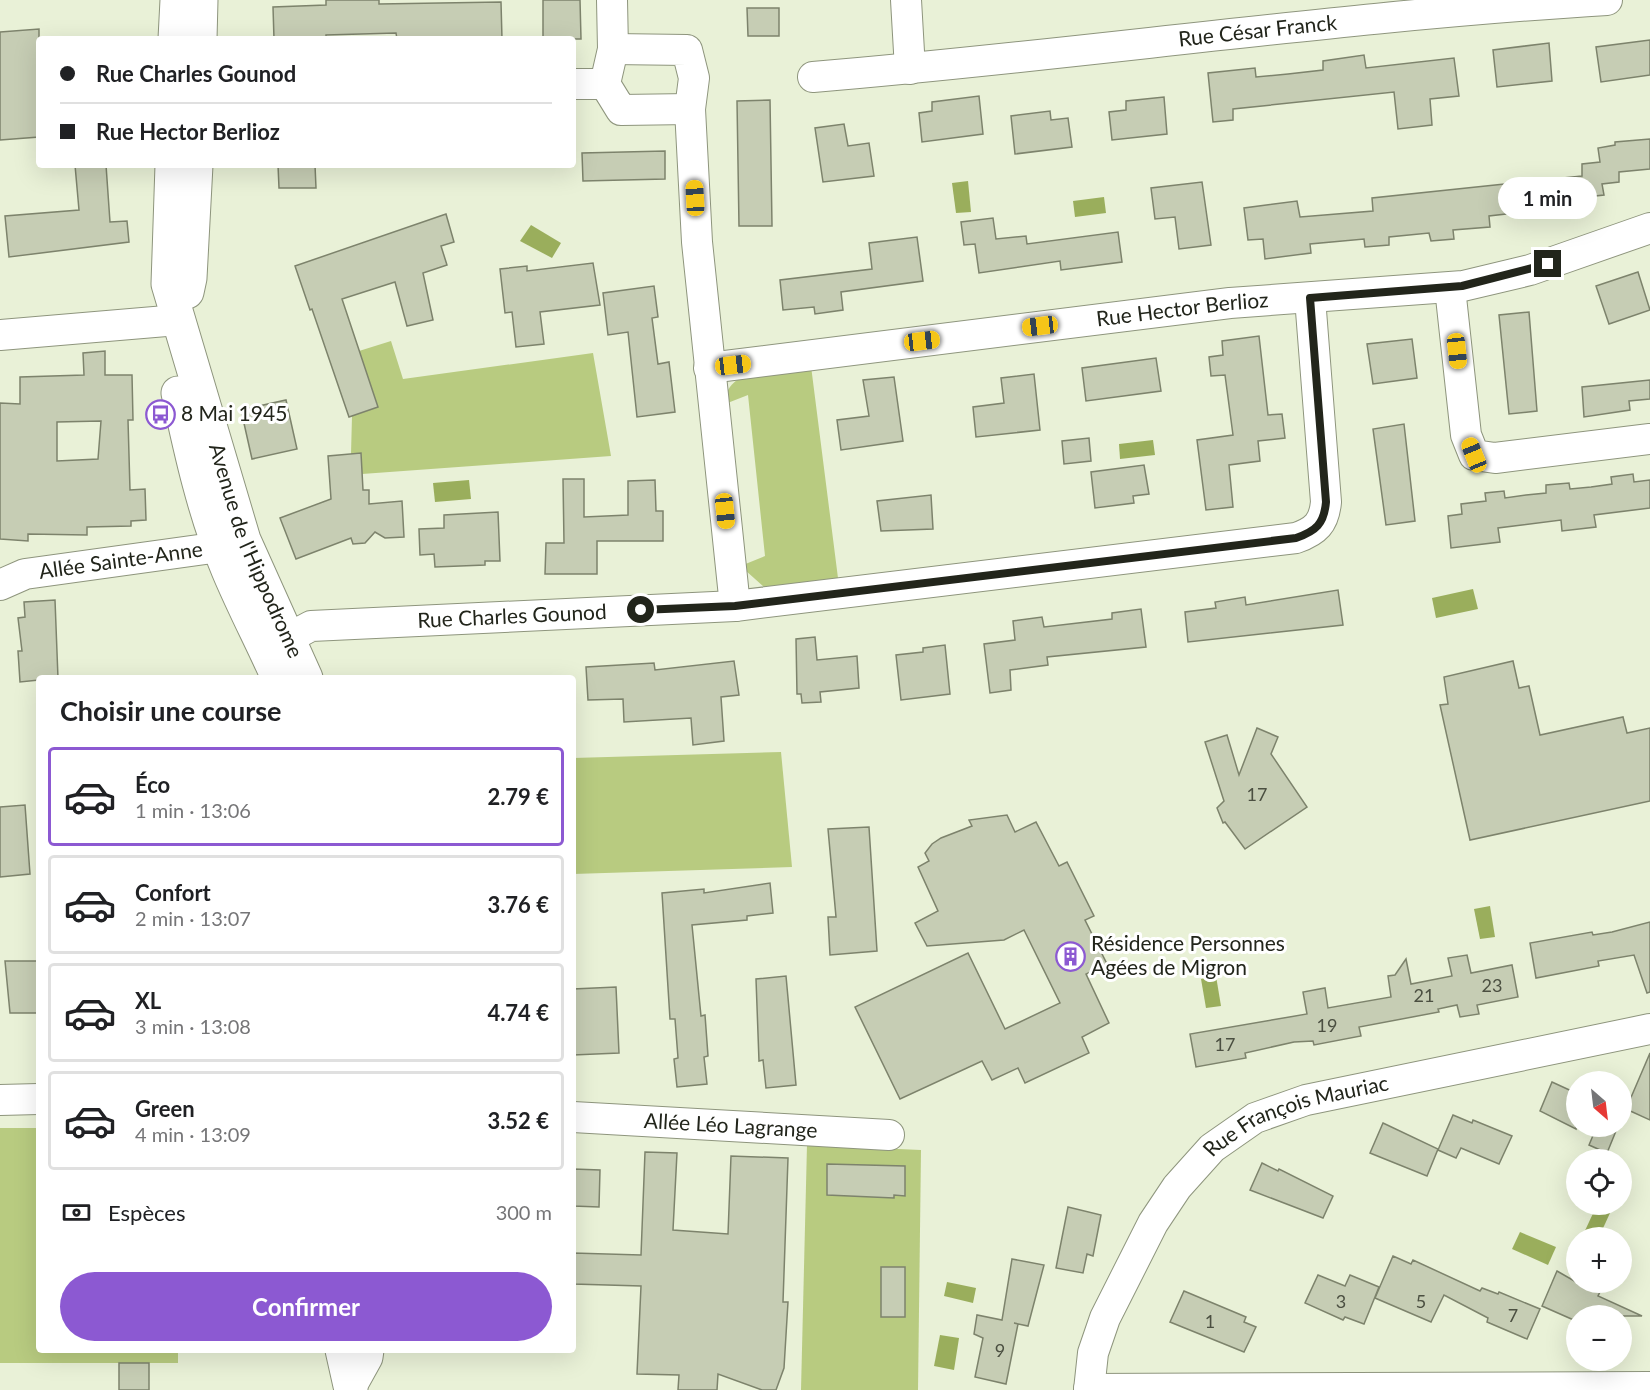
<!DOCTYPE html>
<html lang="fr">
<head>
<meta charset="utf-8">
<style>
	body { margin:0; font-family:Lato,sans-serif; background:#f2f2f2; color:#202124; height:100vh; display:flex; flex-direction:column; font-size:22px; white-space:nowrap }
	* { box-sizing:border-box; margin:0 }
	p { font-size:20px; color:#757577 }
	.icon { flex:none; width:33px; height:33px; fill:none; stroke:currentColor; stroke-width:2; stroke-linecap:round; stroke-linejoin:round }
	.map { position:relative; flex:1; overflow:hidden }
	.drawer { position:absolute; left:36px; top:675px; width:540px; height:678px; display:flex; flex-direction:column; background:#fff; border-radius:6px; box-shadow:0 6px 24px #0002 }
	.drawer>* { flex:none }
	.banner { position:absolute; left:36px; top:36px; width:540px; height:132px; border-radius:6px; box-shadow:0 6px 24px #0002; display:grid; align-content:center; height:132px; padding:0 24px; background:#fff }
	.needle { width:39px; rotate:152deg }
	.tools { position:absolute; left:1566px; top:1071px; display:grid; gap:12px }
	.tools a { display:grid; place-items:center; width:66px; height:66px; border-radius:50%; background:#fff; box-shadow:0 6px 24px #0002; font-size:30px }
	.end { position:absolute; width:27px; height:27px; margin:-14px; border:8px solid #22251b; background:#fff; box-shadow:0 0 0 3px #fff }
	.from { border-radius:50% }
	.bubble { position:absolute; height:42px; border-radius:21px; background:#fff; box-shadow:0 6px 24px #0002; font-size:20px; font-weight:700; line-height:42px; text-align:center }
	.car { position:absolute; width:18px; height:36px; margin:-18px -9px; border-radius:8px; box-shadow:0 0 4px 2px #0007; background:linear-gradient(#f5c518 24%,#345 0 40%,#f5c518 0 76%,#345 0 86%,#f5c518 0) }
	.banner b { display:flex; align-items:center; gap:21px; height:57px; font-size:22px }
	.banner b+b { border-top:2px solid #e0e0e0 }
	.banner i { width:15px; height:15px; background:#202124 }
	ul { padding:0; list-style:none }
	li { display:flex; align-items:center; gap:18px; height:99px; margin:0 12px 9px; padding:0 12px; border:3px solid #e0e0e0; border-radius:6px }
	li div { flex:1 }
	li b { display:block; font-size:22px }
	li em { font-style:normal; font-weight:700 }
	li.on { border-color:#8c59d2 }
	li>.icon { width:54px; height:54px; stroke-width:1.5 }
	h2 { padding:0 24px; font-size:27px; line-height:72px }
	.pay { display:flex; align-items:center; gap:15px; height:66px; padding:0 24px; font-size:22px }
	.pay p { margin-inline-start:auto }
	.primary-button { display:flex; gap:12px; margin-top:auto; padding:12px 24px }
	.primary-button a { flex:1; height:69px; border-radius:36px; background:#8c59d2; color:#fff; font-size:24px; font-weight:700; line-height:69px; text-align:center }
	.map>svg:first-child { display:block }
	.green { fill:#b8cb80 }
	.water { fill:#9aae5c }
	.building { fill:#c6cdb4; stroke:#7d836c; stroke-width:1.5; fill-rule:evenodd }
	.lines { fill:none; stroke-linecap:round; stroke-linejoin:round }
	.street-casing { stroke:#8e957d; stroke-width:32 }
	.secondary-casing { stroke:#8e957d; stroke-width:35 }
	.street { stroke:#fff; stroke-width:30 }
	.secondary { stroke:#fff; stroke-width:33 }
	.route { stroke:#22251b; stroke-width:8 }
	.labels { text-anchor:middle; stroke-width:6; stroke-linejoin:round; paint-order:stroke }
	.number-label { font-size:18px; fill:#4b4f41 }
	.street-label { font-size:21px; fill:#22251b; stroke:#fff }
	.poi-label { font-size:21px; fill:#22251b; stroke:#fff; text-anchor:start }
</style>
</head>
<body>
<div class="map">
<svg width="1650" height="1390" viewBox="0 0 1650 1390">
	<rect width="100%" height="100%" fill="#e9f1d7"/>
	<g class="green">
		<polygon points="391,341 403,379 593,353 611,456 362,474 361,453 351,454 352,416 378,407 359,351"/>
		<path d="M 811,366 L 838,578 L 764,587 L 745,570 L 743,565 L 765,556 L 748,395 L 725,404 C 725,365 783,369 811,366 Z"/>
		<polygon points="781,752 792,867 573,874 573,758"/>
		<polygon points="0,1128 39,1128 39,1350 178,1350 178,1363 0,1363"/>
		<polygon points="807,1145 921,1150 918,1390 801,1390"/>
	</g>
	<g class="water">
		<polygon points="968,181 971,212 956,213 952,183"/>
		<polygon points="1104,197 1106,213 1075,217 1073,201"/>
		<polygon points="531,225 561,243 552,258 520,241"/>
		<polygon points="1153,440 1155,455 1120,459 1119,444"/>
		<polygon points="469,480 471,499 435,502 433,483"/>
		<polygon points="1473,589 1478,609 1436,618 1432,598"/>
		<polygon points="1490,906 1495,937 1480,939 1474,909"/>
		<polygon points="1216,976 1221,1006 1206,1008 1201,979"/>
		<polygon points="1596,1207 1610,1213 1599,1237 1582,1237"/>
		<polygon points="1520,1232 1556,1247 1548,1265 1512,1249"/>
		<polygon points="947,1282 976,1288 973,1303 944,1296"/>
		<polygon points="940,1335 959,1338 954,1370 934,1366"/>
	</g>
	<g class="building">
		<polygon points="326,0 379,0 379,4 501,2 502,39 397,39 396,33 326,35 326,39 274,39 273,7 326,5"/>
		<polygon points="543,0 580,0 581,39 543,39"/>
		<polygon points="747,8 779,8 779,36 748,36"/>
		<polygon points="39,29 39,137 0,140 0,32"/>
		<polygon points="1650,40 1650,75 1601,82 1596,47"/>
		<polygon points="1549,43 1552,81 1497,87 1493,50"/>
		<polygon points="1364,55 1366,68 1454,58 1459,96 1430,99 1432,125 1398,129 1394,92 1233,109 1233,120 1213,122 1208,73 1255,68 1256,77 1288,74 1323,70 1323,61"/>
		<polygon points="979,96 983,134 922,142 919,113 932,111 932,102"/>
		<polygon points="1164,97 1167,134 1112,140 1109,112 1126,110 1126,101"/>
		<polygon points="770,100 772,226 739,226 737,101"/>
		<polygon points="1050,111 1051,120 1068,118 1072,147 1015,154 1011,116"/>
		<polygon points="844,124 848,146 869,143 874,176 823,182 815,128"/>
		<polygon points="1650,139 1650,169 1619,172 1619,182 1602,184 1604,195 1586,197 1585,205 1489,216 1490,227 1453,230 1454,239 1431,241 1429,233 1389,237 1389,245 1365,247 1364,239 1310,244 1311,253 1265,259 1263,239 1248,240 1244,208 1297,201 1300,217 1373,211 1372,198 1582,176 1582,164 1600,162 1598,148 1615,145 1615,142"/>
		<polygon points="665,151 665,179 583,181 582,153"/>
		<polygon points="75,165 106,165 110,222 127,221 129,242 9,257 5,216 79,210"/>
		<polygon points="278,165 315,165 316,188 279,188"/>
		<polygon points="1202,182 1211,245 1179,249 1175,217 1155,219 1151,188"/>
		<polygon points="446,214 454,242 441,246 447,265 423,273 433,320 407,326 395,282 342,299 378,407 349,417 312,309 310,310 295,266"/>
		<polygon points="993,218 996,239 1026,236 1027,244 1118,232 1122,262 1061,270 1060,261 979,273 975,244 964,245 961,222"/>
		<polygon points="917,237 923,281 841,292 843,310 815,314 814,307 783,310 780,280 872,269 869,243"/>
		<polygon points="593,263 600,305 540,312 544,344 516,347 512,312 505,313 500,269 527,266 527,271"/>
		<polygon points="1638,272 1650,310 1609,324 1596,286"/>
		<polygon points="654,286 658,317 652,318 658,364 669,362 675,412 637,417 628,332 608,335 603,293"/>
		<polygon points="1529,312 1537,411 1509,414 1499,315"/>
		<polygon points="1259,336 1268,415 1282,414 1285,438 1258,441 1260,461 1229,465 1233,507 1206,510 1197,440 1233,435 1225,375 1211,376 1209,357 1223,355 1222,341"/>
		<polygon points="1412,339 1417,378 1373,384 1367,344"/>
		<path d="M 105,351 L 105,375 L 132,375 L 133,420 L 128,420 L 130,490 L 145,489 L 146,520 L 131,521 L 131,526 L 87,527 L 87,535 L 28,534 L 28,541 L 0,539 L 0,403 L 20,404 L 20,377 L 84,375 L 83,353 ZM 101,421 L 98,459 L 57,461 L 57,422 Z"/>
		<polygon points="1156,358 1161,391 1086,401 1082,368"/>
		<polygon points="1034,374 1040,430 976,437 973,407 1004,403 1001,378"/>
		<polygon points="894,377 903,441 841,450 837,420 869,416 863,380"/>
		<polygon points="1650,380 1650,399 1629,401 1630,410 1584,417 1582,387"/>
		<polygon points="286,400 297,449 252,459 241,410"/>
		<polygon points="1404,424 1415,521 1386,525 1373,429"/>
		<polygon points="1089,438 1091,461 1064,464 1062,441"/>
		<polygon points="361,453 363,490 369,490 369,504 402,501 404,537 385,538 375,532 365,543 353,544 351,538 296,559 280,518 331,499 328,456"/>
		<polygon points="1144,465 1149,494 1133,496 1134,503 1095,508 1091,472"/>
		<polygon points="1633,474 1634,482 1650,480 1650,508 1594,515 1596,527 1562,531 1561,520 1498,528 1500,542 1451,548 1448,516 1462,514 1461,504 1486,501 1485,493 1504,491 1505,498 1526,495 1546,493 1546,485 1569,483 1570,489 1591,487 1612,484 1611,477"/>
		<polygon points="563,479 584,479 584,517 628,515 628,481 655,480 656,511 663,511 663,541 597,541 597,574 545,574 546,543 564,543"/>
		<polygon points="931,495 933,529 881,531 877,501"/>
		<polygon points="498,512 500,561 485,561 485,565 435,567 434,554 420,555 419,529 444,528 444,515"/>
		<polygon points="1338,590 1343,625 1188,642 1185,612 1216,608 1215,602 1245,597 1246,605"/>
		<polygon points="55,600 58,678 20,682 18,651 22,651 18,618 25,617 24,602"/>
		<polygon points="1141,609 1146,647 1047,657 1048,665 1010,670 1011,690 990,693 984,644 1015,640 1013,621 1042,617 1044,627 1112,619 1112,613"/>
		<polygon points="815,637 817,660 857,656 859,688 820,692 821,702 802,703 801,694 797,694 796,639"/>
		<polygon points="945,645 950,694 901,700 896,655 923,652 923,648"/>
		<polygon points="734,661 739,695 721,697 724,741 693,745 691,718 624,722 623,699 588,700 586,667 654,663 655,670"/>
		<polygon points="1513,661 1519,688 1529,686 1540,735 1623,717 1627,733 1650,728 1650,801 1470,840 1440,705 1448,704 1444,677"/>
		<polygon points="1257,728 1278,737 1271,754 1307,807 1245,849 1225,822 1223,823 1217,808 1224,801 1205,742 1227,735 1239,775"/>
		<polygon points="25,805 30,874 0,877 0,807"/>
		<polygon points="1007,815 1015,832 1036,822 1059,866 1067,862 1094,916 1085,920 1107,964 1086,974 1109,1023 1082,1037 1089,1053 1025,1083 1018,1068 992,1080 982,1061 900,1099 855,1007 968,953 1005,1029 1060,1003 1024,930 1004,940 927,946 915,923 938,911 918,867 929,861 925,853 932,844 941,838 972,826 969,820"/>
		<polygon points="869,827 877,951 830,955 828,917 836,917 828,829"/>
		<polygon points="770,883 773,913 747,916 747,920 692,925 701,1016 705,1015 708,1056 704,1057 707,1084 677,1087 674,1059 678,1058 675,1019 670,1019 662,893 704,889 704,893"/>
		<polygon points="1650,922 1650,992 1647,993 1634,955 1598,961 1599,966 1536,978 1530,943 1592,932 1593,935 1612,932"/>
		<polygon points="1467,955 1471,973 1512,965 1518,997 1477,1005 1479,1014 1460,1017 1457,1005 1438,1009 1439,1012 1359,1027 1361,1036 1314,1045 1313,1041 1294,1042 1245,1053 1246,1058 1196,1067 1190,1034 1307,1014 1303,992 1325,988 1328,1008 1391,997 1388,976 1395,975 1406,959 1411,984 1452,976 1448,958"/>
		<polygon points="5,961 39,961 39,1013 10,1013"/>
		<polygon points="786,976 796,1085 766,1088 763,1060 759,1061 756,979"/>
		<polygon points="616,987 619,1053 573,1055 573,989"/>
		<polygon points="1650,1053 1650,1120 1626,1109"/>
		<polygon points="1552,1082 1576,1093 1576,1129 1540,1111"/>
		<polygon points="1453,1115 1472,1123 1473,1120 1512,1136 1499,1164 1461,1148 1456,1158 1438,1150"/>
		<polygon points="1383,1123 1438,1149 1427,1176 1370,1153"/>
		<polygon points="1597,1126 1618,1126 1607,1153 1589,1145"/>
		<polygon points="645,1152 677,1153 673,1230 728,1234 731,1156 788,1158 783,1302 788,1302 784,1368 776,1390 762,1390 718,1374 717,1390 678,1390 679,1375 637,1374 641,1286 573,1284 573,1253 641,1255"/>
		<polygon points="1262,1163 1278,1171 1279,1169 1333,1196 1323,1218 1250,1190"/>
		<polygon points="827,1164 905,1166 905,1196 894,1195 894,1198 827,1195"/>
		<polygon points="573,1169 600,1170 599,1207 573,1206"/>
		<polygon points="1068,1207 1101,1215 1093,1256 1087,1254 1083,1273 1056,1268"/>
		<polygon points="1393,1256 1411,1264 1413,1260 1480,1291 1482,1288 1498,1294 1499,1292 1540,1309 1527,1339 1487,1322 1488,1318 1444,1295 1431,1322 1375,1298"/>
		<polygon points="1012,1259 1044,1265 1028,1326 1014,1323 1018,1324 1006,1384 975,1377 983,1338 974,1334 977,1315 1002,1320"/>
		<rect x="881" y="1267" width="24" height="50"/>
		<polygon points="1557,1271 1576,1282 1605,1282 1598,1296 1642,1316 1576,1316 1576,1321 1542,1306"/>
		<polygon points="1318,1275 1345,1286 1350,1275 1379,1287 1364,1324 1345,1317 1343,1320 1305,1303"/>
		<polygon points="1184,1291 1246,1317 1244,1322 1256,1327 1244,1352 1170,1322"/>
		<rect x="119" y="1363" width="30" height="27"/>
	</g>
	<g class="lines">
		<defs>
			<g id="street">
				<polyline points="906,0 910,69"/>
				<polyline points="613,49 687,50 694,78 690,109 697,242 735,606"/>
				<path id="s1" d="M 813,77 C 1078,55 1341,16 1607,0"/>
				<polyline points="573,84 605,84 613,49 612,0"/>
				<polyline points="605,84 621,110 690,109"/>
				<polyline points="1450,288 1466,435 1474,455 1495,458 1650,439"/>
				<polyline points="0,335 178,320"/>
				<path id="s2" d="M 709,368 L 1230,303 L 1463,286 L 1530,270 L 1650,228"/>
				<path id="s3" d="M 0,585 L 25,574 L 220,547 L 241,541"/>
				<path id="s4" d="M 268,649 L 311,626 L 735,606 L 1296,538 C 1316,531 1324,523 1326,502 L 1310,298"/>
				<polyline points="0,1100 39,1099"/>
				<path id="s5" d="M 573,1117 L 889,1135"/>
				<polyline points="1089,1389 1650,1387"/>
				<path id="s6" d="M 1089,1390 L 1093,1353 L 1105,1318 L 1153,1223 L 1177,1187 L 1212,1148 L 1255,1118 L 1306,1100 L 1650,1029"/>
			</g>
			<g id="secondary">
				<polyline points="175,39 177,0"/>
				<polyline points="200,39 201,0"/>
				<path id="s7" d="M 172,165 L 168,284 L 244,540 L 306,678"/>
				<polyline points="187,292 190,278 196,165"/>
				<path d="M 178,393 C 191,453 204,513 228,570 C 243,606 262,642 278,678"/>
				<polyline points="342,1350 351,1390"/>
				<polyline points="351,1384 366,1357 367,1350"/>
			</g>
		</defs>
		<use href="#street" class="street-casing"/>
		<use href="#secondary" class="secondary-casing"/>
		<use href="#street" class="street"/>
		<use href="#secondary" class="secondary"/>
	</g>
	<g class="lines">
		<path class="route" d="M 641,610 L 735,606 L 1296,538 C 1316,531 1324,524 1326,502 L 1310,298 L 1462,286 L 1548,264"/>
	</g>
	<defs>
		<symbol id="bus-ring" viewBox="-11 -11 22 22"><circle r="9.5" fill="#fff" stroke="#8c59d2" stroke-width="1.5"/><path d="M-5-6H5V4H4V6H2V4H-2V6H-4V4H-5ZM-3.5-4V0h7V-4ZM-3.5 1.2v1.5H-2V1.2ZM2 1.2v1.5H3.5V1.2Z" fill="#8c59d2"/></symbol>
		<symbol id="building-ring" viewBox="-11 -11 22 22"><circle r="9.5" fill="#fff" stroke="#8c59d2" stroke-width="1.5"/><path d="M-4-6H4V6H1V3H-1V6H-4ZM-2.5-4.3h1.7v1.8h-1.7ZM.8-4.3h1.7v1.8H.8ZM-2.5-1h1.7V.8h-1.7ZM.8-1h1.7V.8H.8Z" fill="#8c59d2"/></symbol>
	</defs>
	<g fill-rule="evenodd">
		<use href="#bus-ring" x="144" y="398" width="33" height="33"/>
		<use href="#building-ring" x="1054" y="940" width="33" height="33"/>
	</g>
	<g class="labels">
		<g class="number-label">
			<text x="1257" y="801">17</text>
			<text x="1492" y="992">23</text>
			<text x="1424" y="1002">21</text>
			<text x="1327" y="1032">19</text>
			<text x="1225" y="1051">17</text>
			<text x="1341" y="1308">3</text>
			<text x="1421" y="1308">5</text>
			<text x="1513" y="1322">7</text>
			<text x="1210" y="1328">1</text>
			<text x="1000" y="1357">9</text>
		</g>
		<g class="street-label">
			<text dy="7" stroke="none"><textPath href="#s1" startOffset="447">Rue César Franck</textPath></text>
			<text dy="7" stroke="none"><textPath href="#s2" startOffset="477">Rue Hector Berlioz</textPath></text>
			<text dy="7" stroke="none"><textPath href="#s7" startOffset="400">Avenue de l'Hippodrome</textPath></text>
			<text dy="7" stroke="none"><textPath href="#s3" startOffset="124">Allée Sainte-Anne</textPath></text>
			<text dy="7" stroke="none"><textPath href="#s4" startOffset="250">Rue Charles Gounod</textPath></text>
			<text dy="7" stroke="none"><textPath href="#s6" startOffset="368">Rue François Mauriac</textPath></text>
			<text dy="7" stroke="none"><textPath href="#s5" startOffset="158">Allée Léo Lagrange</textPath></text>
		</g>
		<g class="poi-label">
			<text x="181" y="421">8 Mai 1945</text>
			<text x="1091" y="951">Résidence Personnes<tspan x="1091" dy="24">Agées de Migron</tspan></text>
		</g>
	</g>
</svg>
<div class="tools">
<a><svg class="needle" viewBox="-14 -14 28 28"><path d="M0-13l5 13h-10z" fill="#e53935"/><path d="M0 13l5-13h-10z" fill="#757577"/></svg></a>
<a><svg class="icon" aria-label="locate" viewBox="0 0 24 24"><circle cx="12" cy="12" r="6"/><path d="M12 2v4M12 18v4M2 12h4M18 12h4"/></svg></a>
<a>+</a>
<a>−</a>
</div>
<i class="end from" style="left:641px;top:610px"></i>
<i class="end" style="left:1548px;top:264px"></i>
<div class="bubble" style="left:1498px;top:177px;width:99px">1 min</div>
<i class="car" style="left:695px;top:198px;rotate:357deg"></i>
<i class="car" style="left:1040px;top:326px;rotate:263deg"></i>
<i class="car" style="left:922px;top:341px;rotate:83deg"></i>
<i class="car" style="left:1457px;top:351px;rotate:174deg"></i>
<i class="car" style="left:733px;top:365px;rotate:83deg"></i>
<i class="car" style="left:1474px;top:455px;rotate:338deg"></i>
<i class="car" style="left:725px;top:511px;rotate:174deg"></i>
<div class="banner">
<b><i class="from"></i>Rue Charles Gounod</b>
<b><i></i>Rue Hector Berlioz</b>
</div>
<section class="drawer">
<h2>Choisir une course</h2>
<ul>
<li class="on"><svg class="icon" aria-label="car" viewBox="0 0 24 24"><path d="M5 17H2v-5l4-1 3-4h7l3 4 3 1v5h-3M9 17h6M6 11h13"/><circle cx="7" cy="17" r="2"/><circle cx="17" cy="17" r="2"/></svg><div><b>Éco</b><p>1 min · 13:06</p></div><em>2.79 €</em></li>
<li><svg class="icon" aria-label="car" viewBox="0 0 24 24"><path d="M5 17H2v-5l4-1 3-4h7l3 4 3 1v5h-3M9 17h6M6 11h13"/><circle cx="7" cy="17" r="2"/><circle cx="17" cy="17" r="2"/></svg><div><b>Confort</b><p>2 min · 13:07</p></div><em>3.76 €</em></li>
<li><svg class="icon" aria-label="car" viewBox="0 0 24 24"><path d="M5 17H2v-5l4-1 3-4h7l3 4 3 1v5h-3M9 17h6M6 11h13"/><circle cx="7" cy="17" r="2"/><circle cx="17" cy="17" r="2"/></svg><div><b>XL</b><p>3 min · 13:08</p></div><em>4.74 €</em></li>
<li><svg class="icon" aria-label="car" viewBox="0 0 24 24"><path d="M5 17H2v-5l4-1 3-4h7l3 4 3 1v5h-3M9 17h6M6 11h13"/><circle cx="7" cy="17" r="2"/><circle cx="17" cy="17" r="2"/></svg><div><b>Green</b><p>4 min · 13:09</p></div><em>3.52 €</em></li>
</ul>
<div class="pay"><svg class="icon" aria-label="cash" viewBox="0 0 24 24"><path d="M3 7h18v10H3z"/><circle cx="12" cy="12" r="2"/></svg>Espèces<p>300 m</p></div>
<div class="primary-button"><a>Confirmer</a></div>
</section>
</div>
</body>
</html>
